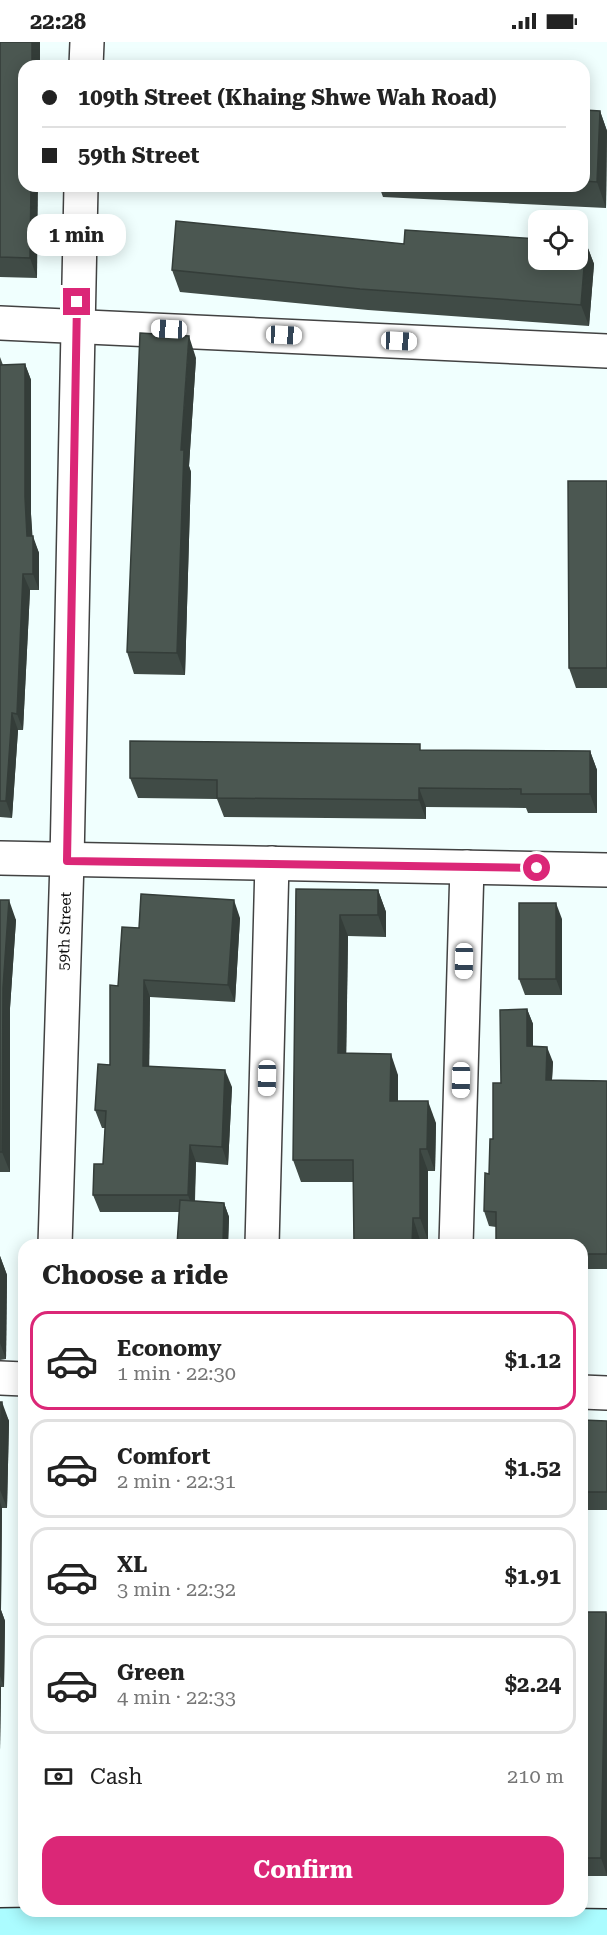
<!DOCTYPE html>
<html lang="en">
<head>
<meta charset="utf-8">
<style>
	body { margin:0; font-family:"Roboto Serif",serif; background:#f2f2f2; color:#222; height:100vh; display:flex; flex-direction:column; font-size:22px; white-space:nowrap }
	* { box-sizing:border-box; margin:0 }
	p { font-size:20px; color:#767676 }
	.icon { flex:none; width:33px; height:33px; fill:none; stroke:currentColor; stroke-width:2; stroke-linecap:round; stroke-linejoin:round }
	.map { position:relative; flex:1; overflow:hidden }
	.sheet { position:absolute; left:18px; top:1197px; width:570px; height:678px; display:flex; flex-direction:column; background:#fff; border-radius:18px; box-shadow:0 3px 15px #0003 }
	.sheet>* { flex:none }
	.hud { position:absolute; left:18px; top:18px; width:572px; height:132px; border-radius:18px; box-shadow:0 3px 15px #0003; display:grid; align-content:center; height:132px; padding:0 24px; background:#fff }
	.tools { position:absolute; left:528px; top:168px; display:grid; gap:12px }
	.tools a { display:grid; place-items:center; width:60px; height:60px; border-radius:12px; background:#fff; box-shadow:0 3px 15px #0003; font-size:30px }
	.end { position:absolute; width:27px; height:27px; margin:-14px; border:8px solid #db2777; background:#fff; box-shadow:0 0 0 3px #fff }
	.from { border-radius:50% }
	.bubble { position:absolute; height:42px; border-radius:18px; background:#fff; box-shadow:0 3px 15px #0003; font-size:20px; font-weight:700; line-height:42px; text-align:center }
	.car { position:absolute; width:18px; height:36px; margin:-18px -9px; border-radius:8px; box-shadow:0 0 4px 2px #0007; background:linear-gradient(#fff 24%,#345 0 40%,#fff 0 76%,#345 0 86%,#fff 0) }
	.hud b { display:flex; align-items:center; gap:21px; height:57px; font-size:22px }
	.hud b+b { border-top:2px solid #e0e0e0 }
	.hud i { width:15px; height:15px; background:#222 }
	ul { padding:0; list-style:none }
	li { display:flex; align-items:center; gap:18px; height:99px; margin:0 12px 9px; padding:0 12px; border:3px solid #e0e0e0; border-radius:18px }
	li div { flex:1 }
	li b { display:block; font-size:22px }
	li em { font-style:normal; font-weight:700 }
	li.selected { border-color:#db2777 }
	li>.icon { width:54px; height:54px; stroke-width:1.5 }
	h2 { padding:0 24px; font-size:27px; line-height:72px }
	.pay { display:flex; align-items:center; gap:15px; height:66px; padding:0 24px; font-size:22px }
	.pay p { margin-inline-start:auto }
	.primary-button { display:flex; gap:12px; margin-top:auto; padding:12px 24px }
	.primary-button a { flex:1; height:69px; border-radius:18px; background:#db2777; color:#fff; font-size:24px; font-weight:700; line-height:69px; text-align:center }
	.status { display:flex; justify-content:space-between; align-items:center; height:42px; padding:0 30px; background:#fff; direction:ltr }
	.status svg { height:16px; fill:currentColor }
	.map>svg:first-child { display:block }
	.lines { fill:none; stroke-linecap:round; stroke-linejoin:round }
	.minor-casing { stroke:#424242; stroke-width:36 }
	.secondary-casing { stroke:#313131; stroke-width:36 }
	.minor { stroke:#fff; stroke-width:33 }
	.secondary { stroke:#abfcff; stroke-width:33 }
	.wall { fill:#404b46 }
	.shaded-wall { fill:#343d39 }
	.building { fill:#4b5751; stroke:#343d39; stroke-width:1.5 }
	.route { stroke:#db2777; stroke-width:8 }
	.labels { text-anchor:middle; stroke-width:6; stroke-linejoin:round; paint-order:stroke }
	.street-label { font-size:15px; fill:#0f0f0f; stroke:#fff }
</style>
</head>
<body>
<div class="status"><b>22:28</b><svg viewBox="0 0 49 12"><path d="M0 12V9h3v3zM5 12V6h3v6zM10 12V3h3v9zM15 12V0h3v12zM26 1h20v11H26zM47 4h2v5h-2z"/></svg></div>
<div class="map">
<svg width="607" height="1893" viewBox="0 0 607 1893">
	<rect width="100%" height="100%" fill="#f0fffe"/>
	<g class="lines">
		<defs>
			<g id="minor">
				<polyline points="86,24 87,0"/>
				<polyline points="0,281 607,309"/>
				<polyline points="0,816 607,828"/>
				<path id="s1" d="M 55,1203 L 67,819 L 81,144"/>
				<polyline points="262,1203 272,821"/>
				<polyline points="456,1203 467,825"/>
				<polyline points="0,1336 24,1337"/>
				<polyline points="582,1350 607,1351"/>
			</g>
			<polyline id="secondary" points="0,1883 243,1879 607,1884"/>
		</defs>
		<use href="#minor" class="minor-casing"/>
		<use href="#secondary" class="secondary-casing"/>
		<use href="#minor" class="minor"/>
		<use href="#secondary" class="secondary"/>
	</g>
	<g class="wall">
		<polygon points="0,0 40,0 40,24 24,24 37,236 0,235"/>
		<polygon points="584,68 600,69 607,89 606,166 383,155 379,144 584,144"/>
		<polygon points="586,201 594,222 589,284 368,268 180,250 172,228 404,202"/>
		<polygon points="0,315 3,323 25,322 31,338 31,472 32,494 39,511 39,548 30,548 23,688 18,688 12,776 0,775"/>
		<polygon points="196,316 189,424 191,430 185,633 134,632 127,610"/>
		<polygon points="607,439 607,646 576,646 569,626"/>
		<polygon points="422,708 590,709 597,728 597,771 528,771 526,766 426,765 426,777 224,775 217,757 138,756 130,736"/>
		<polygon points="296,847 378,848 386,870 386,895 348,894 346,1011 398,1033 398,1059 436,1081 435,1129 428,1129 428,1198 420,1198 353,1140 301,1140 293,1118"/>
		<polygon points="0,858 16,878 10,966 10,1130 0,1130"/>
		<polygon points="240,876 235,960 150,955 149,1025 232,1045 228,1123 196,1120 195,1159 224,1161 229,1175 228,1203 177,1203 179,1170 100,1170 93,1153 103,1122 105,1086 102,1086 95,1068 110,1023 118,944 139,886"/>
		<polygon points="562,877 562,953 525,953 519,937"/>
		<polygon points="527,967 533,982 533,1004 553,1020 552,1038 607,1039 607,1227 582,1227 582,1203 496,1185 489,1184 484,1169 501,1041"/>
		<polygon points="0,1214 7,1233 6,1317 0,1318"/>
		<polygon points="0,1360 9,1379 7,1466 2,1466 1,1568 5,1579 4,1645 1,1645 0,1708"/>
		<polygon points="582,1378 607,1379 607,1468 582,1468"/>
		<polygon points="582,1570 606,1570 607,1573 607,1834 582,1834"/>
	</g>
	<g class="shaded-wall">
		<rect x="32" y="0" width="8" height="24"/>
		<polygon points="600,69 607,89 606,166 597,140"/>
		<polygon points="31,144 38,144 37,236 30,216"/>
		<polygon points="586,201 594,222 589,284 581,263"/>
		<polygon points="189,294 196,316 189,424 191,430 185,633 177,611 181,408"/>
		<polygon points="25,322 31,338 31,472 33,501 33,494 39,511 39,548 33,532 27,494 25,455"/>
		<polygon points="23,532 30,548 23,688 17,672"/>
		<polygon points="12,671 18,688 12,776 6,759"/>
		<polygon points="590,709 597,728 597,771 590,752"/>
		<polygon points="419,746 426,765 426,777 419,758"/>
		<polygon points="378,848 386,870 386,895 378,873"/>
		<polygon points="9,858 16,878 10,966 10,1130 2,1110 3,946"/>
		<polygon points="234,858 240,876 235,960 228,943"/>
		<polygon points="556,861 562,877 562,953 556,937"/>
		<polygon points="340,873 348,894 346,1033 338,1011"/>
		<polygon points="144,938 150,955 149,1042 143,1024"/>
		<polygon points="527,967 533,982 533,1019 527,1004"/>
		<polygon points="547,1005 553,1020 551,1054 546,1038"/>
		<polygon points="391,1012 398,1033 398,1080 390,1059"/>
		<polygon points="225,1028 232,1045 228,1123 222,1105"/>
		<polygon points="428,1059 436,1081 435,1129 427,1107"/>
		<polygon points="190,1103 196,1120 194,1170 188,1153"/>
		<polygon points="420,1107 428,1129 428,1198 420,1176"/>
		<polygon points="224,1161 229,1175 228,1203 223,1203"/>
		<polygon points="413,1176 420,1198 420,1203 412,1203"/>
		<polygon points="0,1214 7,1233 6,1317 0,1301"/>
		<polygon points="2,1360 9,1379 7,1466 0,1448"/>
		<polygon points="0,1460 2,1466 1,1568 5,1579 4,1645 0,1634"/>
		<polygon points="606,1570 607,1573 607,1833 601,1816"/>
		<polygon points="0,1642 1,1645 0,1708"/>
	</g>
	<g class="building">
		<polygon points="0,0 32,0 32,24 24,24 24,144 31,144 30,216 0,215"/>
		<polygon points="584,68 600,69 597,140 584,139"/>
		<polygon points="176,179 404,202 405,188 538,197 538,218 578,218 578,200 586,201 581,263 360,247 172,228"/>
		<polygon points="140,291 189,294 181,408 184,408 177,611 127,610"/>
		<polygon points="25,322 25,455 27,494 33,494 33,532 23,532 17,672 12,671 6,759 0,759 0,323"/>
		<polygon points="568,439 607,439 607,626 569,626"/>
		<polygon points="130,699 420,702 420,708 590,709 590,752 521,752 521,747 419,746 419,758 217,756 217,738 130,736"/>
		<polygon points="296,847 378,848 378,873 340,873 338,1011 391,1012 390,1059 428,1059 427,1107 420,1107 420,1176 413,1176 412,1203 354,1203 353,1118 293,1118"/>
		<polygon points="141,852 234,858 228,943 144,938 143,1024 225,1028 222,1105 190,1103 188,1153 93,1153 94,1122 103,1122 106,1069 95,1068 98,1022 110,1023 110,943 118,944 122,885 139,886"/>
		<polygon points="0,858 9,858 3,946 2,1110 0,1110"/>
		<rect x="519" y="861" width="37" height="76"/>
		<polygon points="527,967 527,1004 547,1005 546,1038 607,1039 607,1212 582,1212 582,1203 496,1203 496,1170 484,1169 485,1131 489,1132 490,1097 493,1097 493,1041 501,1041 500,968"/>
		<polygon points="180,1158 224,1161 223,1203 177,1203"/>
		<polygon points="0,1360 2,1360 0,1448"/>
		<polygon points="582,1378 607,1379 607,1450 582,1450"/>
		<polygon points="582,1570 606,1570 601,1816 582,1816"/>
	</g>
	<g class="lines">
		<polyline class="route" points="77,260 67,819 537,826"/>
	</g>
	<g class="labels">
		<g class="street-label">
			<text dy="5" stroke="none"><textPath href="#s1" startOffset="314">59th Street</textPath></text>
		</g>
	</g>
</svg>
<div class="tools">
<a><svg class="icon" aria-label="locate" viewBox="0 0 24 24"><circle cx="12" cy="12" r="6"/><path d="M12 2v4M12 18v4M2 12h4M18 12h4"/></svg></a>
</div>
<i class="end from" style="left:537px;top:826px"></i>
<i class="end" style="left:77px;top:260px"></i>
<div class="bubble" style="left:27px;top:172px;width:99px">1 min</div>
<i class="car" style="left:169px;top:287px;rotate:273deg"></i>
<i class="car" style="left:284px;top:293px;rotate:93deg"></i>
<i class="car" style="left:399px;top:299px;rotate:93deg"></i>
<i class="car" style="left:464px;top:919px;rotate:181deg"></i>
<i class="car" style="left:267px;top:1036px;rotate:181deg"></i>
<i class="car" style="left:461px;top:1038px;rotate:181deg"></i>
<div class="hud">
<b><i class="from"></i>109th Street (Khaing Shwe Wah Road)</b>
<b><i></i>59th Street</b>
</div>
<section class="sheet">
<h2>Choose a ride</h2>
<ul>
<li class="selected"><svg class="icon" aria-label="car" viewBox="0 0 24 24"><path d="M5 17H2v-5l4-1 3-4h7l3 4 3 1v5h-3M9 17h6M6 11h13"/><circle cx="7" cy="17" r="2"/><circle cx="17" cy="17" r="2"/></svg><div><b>Economy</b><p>1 min · 22:30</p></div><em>$1.12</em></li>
<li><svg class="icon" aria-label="car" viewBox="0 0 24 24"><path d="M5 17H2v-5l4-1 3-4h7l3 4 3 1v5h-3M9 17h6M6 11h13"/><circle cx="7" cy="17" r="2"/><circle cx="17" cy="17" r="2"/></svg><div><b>Comfort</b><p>2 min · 22:31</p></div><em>$1.52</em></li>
<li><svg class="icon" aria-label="car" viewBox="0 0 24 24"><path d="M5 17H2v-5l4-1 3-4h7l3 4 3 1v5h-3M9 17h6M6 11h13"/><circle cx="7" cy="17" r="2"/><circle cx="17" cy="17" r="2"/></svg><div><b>XL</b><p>3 min · 22:32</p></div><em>$1.91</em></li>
<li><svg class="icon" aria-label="car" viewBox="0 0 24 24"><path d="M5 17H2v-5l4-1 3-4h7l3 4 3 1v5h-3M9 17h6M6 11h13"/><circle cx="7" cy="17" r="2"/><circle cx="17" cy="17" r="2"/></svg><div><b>Green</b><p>4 min · 22:33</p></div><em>$2.24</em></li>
</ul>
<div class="pay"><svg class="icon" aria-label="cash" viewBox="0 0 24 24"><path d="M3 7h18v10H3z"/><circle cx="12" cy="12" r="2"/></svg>Cash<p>210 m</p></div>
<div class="primary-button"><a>Confirm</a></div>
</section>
</div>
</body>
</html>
